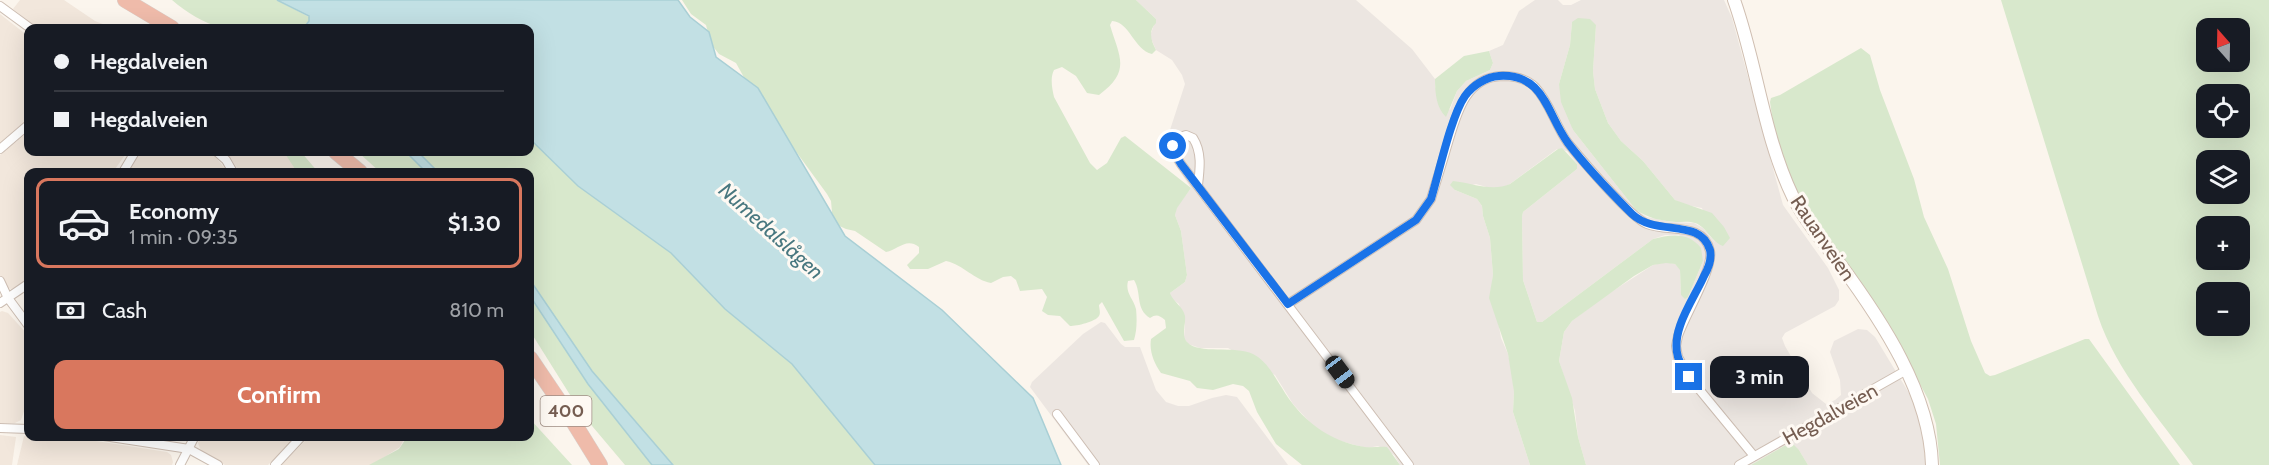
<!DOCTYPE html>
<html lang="en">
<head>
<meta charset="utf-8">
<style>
	body { margin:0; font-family:Cabin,sans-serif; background:#20242c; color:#f1f3f6; height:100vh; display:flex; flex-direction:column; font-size:22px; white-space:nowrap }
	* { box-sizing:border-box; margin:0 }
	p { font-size:20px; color:#9ea1a6 }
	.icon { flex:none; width:33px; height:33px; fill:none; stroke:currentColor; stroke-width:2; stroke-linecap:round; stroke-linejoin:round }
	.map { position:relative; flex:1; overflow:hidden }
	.panel { position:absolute; left:24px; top:168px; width:510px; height:273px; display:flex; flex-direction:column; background:#171b24; border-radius:12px; box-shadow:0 6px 24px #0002 }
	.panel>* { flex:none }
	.banner { position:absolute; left:24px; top:24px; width:510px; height:132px; border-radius:12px; box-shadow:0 6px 24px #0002; display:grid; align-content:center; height:132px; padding:0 30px; background:#171b24 }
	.needle { width:39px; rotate:340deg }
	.controls { position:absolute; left:2196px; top:18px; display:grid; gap:12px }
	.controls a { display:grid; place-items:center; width:54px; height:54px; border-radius:12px; background:#171b24; box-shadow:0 6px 24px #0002; font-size:30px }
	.end { position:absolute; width:27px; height:27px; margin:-14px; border:8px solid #1a73e8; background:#fff; box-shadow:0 0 0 3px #fff }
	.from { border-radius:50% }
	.bubble { position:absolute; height:42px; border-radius:12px; background:#171b24; box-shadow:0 6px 24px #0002; font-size:20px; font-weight:700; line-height:42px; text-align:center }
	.car { position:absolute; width:18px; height:36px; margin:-18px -9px; border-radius:8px; box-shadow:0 0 4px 2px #0007; background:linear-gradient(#222 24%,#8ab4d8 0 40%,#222 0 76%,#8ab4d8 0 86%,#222 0) }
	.banner b { display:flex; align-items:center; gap:21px; height:57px; font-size:22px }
	.banner b+b { border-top:2px solid #363941 }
	.banner i { width:15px; height:15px; background:#f1f3f6 }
	ul { padding:10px 0 0; list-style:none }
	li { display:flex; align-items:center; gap:18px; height:90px; margin:0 12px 9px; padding:0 18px; border:3px solid transparent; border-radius:12px }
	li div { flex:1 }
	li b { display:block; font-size:22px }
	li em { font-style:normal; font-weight:700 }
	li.active { border-color:#d9775e }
	li>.icon { width:54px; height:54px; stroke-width:1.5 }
	.pay { display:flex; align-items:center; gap:15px; height:66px; padding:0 30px; font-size:22px }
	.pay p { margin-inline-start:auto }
	.cta { display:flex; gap:12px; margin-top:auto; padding:12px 30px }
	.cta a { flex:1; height:69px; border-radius:12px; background:#d9775e; color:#fff; font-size:24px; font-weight:700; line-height:69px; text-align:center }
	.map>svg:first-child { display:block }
	.residential { fill:#f2e7dc }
	.industrial { fill:#ece6e1; fill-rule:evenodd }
	.green { fill:#d8e8cc; fill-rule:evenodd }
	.water { fill:#c2e0e4; stroke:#a9cfd5; stroke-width:1.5 }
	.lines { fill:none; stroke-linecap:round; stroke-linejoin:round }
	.street-casing { stroke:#cdbeb3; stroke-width:10 }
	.secondary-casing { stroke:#cfbeb1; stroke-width:14 }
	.highway-casing { stroke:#d8d2ce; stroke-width:16 }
	.street { stroke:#fff; stroke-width:8 }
	.secondary { stroke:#fff; stroke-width:12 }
	.highway { stroke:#efbbaa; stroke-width:15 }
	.route { stroke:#1a73e8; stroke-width:8 }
	.labels { text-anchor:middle; stroke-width:6; stroke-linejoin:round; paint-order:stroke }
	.shield { fill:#fef9f3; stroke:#9e8c82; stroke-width:1.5 }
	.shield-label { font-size:18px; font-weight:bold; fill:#755d51 }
	.street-label { font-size:20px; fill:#755d51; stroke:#fef9f3 }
	.water-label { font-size:21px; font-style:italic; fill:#48777f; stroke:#fef9f3 }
</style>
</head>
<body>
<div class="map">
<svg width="2269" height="465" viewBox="0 0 2269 465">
	<rect width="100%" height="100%" fill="#fbf5ed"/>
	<g class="residential">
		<polygon points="20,0 64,0 95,21 113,28 37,28 13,9"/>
		<polygon points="0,14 28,36 28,119 0,143"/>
		<polygon points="28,132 28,152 127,152 113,172 28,172 28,279 20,286 11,289 6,287 0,276 0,155"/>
		<polygon points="141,152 211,152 228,172 127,172"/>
		<polygon points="226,152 289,152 300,172 240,172"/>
		<polygon points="2,311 8,313 28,335 28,400 21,420 15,423 0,423 0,312"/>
		<polygon points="0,435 16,437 12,465 0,465"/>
		<polygon points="24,436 83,439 167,452 171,455 173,462 172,465 17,465"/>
		<polygon points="200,437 296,437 268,465 225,465 201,451 198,443"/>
		<polygon points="309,437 405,437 400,447 372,465 281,465"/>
	</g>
	<g class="industrial">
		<path d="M 1136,0 L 1356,0 L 1412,49 L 1435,79 L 1435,87 L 1450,110 L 1457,91 L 1466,81 L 1490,70 L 1493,63 L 1489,51 L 1503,45 L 1519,11 L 1535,0 L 1558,0 L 1563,5 L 1571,5 L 1581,0 L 1724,0 L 1732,18 L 1783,205 L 1828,268 L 1839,290 L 1839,300 L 1835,306 L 1785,333 L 1782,338 L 1785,346 L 1812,393 L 1826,404 L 1835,400 L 1841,395 L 1840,380 L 1830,352 L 1834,341 L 1858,329 L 1867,330 L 1875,337 L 1912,398 L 1922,430 L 1926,465 L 1808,465 L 1799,450 L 1784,446 L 1751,465 L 1586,465 L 1578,437 L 1575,411 L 1559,361 L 1564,332 L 1572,321 L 1602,298 L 1653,265 L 1666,262 L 1675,264 L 1680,269 L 1681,295 L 1688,297 L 1703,261 L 1679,235 L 1665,235 L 1653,239 L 1542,322 L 1537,322 L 1523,280 L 1522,217 L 1523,212 L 1577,169 L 1577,164 L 1567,151 L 1557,149 L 1510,184 L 1502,188 L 1490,188 L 1476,184 L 1455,190 L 1477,199 L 1482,206 L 1483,216 L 1490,238 L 1493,275 L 1492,286 L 1501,338 L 1508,354 L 1513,376 L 1514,392 L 1513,412 L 1530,465 L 1400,465 L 1394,455 L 1378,446 L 1367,448 L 1355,445 L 1333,439 L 1315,428 L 1293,404 L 1275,375 L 1228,348 L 1200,348 L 1188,344 L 1184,338 L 1185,325 L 1179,304 L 1171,298 L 1170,293 L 1185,282 L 1187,275 L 1181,231 L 1175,215 L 1176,208 L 1191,188 L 1170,157 L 1167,148 L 1168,136 L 1185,84 L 1182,75 L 1172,60 L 1156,50 L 1150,36 L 1156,19 ZM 1572,22 L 1596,25 L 1593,71 L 1595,89 L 1608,123 L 1621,141 L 1643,161 L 1675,200 L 1682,204 L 1702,208 L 1715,242 L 1703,228 L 1694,223 L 1672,222 L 1647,217 L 1636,210 L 1573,130 L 1559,84 L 1570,45 Z"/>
		<polygon points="1101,322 1105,323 1121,344 1125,347 1140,347 1156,390 1166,402 1178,406 1189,406 1212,398 1226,395 1237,397 1288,465 1088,465 1030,387 1032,382 1083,334"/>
	</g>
	<g class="green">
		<path d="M 172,0 L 277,0 L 309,17 L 309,21 L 306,25 L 309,28 L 221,28 C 203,22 187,13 172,0 Z"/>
		<path d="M 682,0 L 1136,0 L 1156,19 L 1156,23 C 1148,31 1151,41 1156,50 L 1152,54 C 1134,50 1130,22 1112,21 L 1110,25 C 1119,56 1132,71 1099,95 L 1087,93 L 1076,76 L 1062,67 L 1054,70 C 1050,78 1052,88 1054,97 L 1090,163 L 1097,170 L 1107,163 L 1121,138 L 1125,136 L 1191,188 L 1177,208 L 1175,215 L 1181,231 L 1187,275 L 1185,282 L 1170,293 C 1173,302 1183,306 1185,316 C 1186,324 1181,336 1187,342 C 1199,355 1235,345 1253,354 C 1267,361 1274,376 1282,388 C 1300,419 1329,442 1365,447 C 1372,448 1380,446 1387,447 L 1400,465 L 1302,465 L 1276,444 L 1257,412 L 1249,391 L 1243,386 L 1233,384 L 1213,390 L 1197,388 L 1190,381 L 1161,373 C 1154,363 1149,351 1151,339 L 1166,328 L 1165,320 C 1159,315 1156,314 1150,318 C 1135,309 1142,293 1134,280 L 1128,281 C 1125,293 1133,298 1136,309 C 1137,318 1137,331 1134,340 L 1124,341 L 1102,302 L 1099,305 C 1099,308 1101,313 1099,316 C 1095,322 1077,326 1070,326 L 1060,316 L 1048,315 L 1042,311 L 1047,297 L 1042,289 L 1020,291 L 1016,280 L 1011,276 L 1003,277 L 991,283 C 974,280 964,265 946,261 L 928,269 L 910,269 L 907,265 L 919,253 L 919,247 C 906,237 898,250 886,252 L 855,231 L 846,229 L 833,223 L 831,201 L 827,194 L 751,90 L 736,63 L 719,54 L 711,44 L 706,25 L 691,14 Z"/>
		<path d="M 2001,0 L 2269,0 L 2269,465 L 2193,465 C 2160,419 2116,371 2098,316 ZM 2206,28 L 2240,28 L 2240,62 L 2206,62 ZM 2206,94 L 2240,94 L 2240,128 L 2206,128 ZM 2206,160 L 2240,160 L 2240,194 L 2206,194 ZM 2206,226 L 2240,226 L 2240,260 L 2206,260 ZM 2206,292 L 2240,292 L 2240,326 L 2206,326 Z"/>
		<path d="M 1578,18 L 1590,19 L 1596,25 L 1593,71 L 1595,89 L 1608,123 L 1621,141 L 1643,161 L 1675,200 L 1712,213 L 1724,227 L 1730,238 L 1723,246 C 1710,241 1707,227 1695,223 C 1689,221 1682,222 1676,222 C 1661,221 1648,218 1636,210 L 1573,130 L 1561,102 L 1559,84 L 1570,45 L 1572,22 Z"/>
		<polygon points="1861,48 1870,55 1880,90 1914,179 1924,217 1948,269 1971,341 1985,373 1990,376 1995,375 2085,339 2089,339 2180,465 1940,465 1936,424 1928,399 1880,310 1806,208 1795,187 1782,153 1773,122 1770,102 1771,98 1780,95"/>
		<path d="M 1489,51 L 1493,63 L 1490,70 L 1466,81 L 1457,91 L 1446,117 C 1436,108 1435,92 1435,79 L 1464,56 Z"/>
		<polygon points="530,139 578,186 671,253 725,309 792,364 875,465 673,465 592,371 530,280 530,172 438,172 418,152 530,152"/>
		<path d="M 1562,148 L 1577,164 L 1577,169 L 1523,212 L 1522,217 L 1523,280 L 1537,322 L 1542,322 L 1653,239 C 1671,234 1689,232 1701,248 L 1703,261 L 1688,297 L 1685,299 L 1681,295 L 1680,270 L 1675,264 L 1666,263 L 1653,265 L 1634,276 L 1572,321 L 1564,332 L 1559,361 L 1572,398 L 1578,437 L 1586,465 L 1530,465 L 1513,412 L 1514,392 L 1508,354 L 1489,298 L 1493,275 L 1490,238 L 1483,216 L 1482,206 L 1477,199 L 1455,190 L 1450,185 L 1453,181 C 1472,183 1492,192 1510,184 L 1558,149 Z"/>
		<polygon points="284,152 301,152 318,172 297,172"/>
		<polygon points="358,152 406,152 426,172 380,172"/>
		<polygon points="530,296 588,384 652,465 625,465 582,414 530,331"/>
		<polygon points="530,419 572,465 369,465 399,449 407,437 530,436"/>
		<polygon points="1793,444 1799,450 1808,465 1751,465 1784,446"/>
	</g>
	<g class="water">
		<polygon points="277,0 678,0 690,17 709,32 716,57 758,88 845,236 942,310 1033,398 1061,465 875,465 792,364 725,309 671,253 578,186 530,139 530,28 309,28 306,25 309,21 309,16"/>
		<polygon points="406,152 418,152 438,172 426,172"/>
		<polygon points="530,280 592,371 673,465 652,465 588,384 530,296"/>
	</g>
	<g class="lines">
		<defs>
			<g id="street">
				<polyline points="0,6 30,28"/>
				<polyline points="0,149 28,125"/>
				<polyline points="217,152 226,160 233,172"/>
				<polyline points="123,172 135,152"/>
				<path d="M 1198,185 C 1200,168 1202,152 1193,138 L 1186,135 L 1180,137 L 1173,146 L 1175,154 L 1181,164 L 1409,465"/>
				<polyline points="0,281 8,298 28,325"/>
				<polyline points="0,303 28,284"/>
				<path d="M 1288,304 L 1416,220 L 1431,199 C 1436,182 1442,164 1447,146 C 1456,117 1464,77 1502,76 C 1514,76 1526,78 1535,87 C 1550,103 1555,125 1568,143 C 1582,160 1630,217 1647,224 C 1668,233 1703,221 1710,251 C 1714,268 1684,317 1678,336 L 1676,346 L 1678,357 L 1689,377 L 1754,456"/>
				<polyline points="1057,414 1095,465"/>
				<polyline points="0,428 28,429"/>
				<polyline points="104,436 189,449 218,465"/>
				<polyline points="180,465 195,436"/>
				<polyline points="275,465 302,436"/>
				<polyline points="1739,465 1905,371"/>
			</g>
			<path id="secondary" d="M 1734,0 C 1757,64 1763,135 1793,197 C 1805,221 1824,243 1840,264 C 1882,321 1930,393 1932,465"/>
			<g id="highway">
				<polyline points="125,0 172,28"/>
				<polyline points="336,152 360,172"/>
				<polyline points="530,358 574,423 600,465"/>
			</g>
		</defs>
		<use href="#street" class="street-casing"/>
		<use href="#secondary" class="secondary-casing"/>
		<use href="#highway" class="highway-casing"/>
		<use href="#street" class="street"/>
		<use href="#secondary" class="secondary"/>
		<use href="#highway" class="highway"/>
	</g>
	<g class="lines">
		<path class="route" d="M 1173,146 L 1175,154 L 1181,164 L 1288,304 L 1416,220 L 1431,199 C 1439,173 1451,116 1465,96 C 1473,85 1486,77 1499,76 C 1545,73 1547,115 1568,143 C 1587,168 1610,192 1632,214 C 1656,237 1700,217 1710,250 C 1712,259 1708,269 1704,276 C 1694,299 1670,330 1678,357 C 1680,364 1685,370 1689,377"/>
	</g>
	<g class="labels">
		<rect class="shield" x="540.5" y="396" width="51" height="30" rx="4.5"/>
		<g class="shield-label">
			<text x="566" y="417">400</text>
		</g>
		<g class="street-label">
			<text transform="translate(1823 238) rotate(56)" y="7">Rauanveien</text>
			<text transform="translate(1830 414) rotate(-29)" y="7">Hegdalveien</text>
		</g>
		<g class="water-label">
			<text transform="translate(771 231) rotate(42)" y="7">Numedalslågen</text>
		</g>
	</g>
</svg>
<div class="controls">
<a><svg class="needle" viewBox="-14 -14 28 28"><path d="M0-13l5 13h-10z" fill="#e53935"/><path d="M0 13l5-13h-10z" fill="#9ea1a6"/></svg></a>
<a><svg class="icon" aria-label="locate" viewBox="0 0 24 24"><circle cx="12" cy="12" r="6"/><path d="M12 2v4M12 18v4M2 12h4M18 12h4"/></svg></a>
<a><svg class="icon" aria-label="layers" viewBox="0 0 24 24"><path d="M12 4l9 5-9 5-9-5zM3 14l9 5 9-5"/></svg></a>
<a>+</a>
<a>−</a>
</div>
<i class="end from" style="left:1173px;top:146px"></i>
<i class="end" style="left:1689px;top:377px"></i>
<div class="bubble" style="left:1710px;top:356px;width:99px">3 min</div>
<i class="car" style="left:1340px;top:372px;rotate:143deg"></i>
<div class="banner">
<b><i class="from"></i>Hegdalveien</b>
<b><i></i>Hegdalveien</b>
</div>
<section class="panel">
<ul>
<li class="active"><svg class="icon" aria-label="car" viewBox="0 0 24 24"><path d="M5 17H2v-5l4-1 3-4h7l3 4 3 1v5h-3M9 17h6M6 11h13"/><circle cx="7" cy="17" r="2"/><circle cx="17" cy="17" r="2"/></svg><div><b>Economy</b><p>1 min · 09:35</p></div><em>$1.30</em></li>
</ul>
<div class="pay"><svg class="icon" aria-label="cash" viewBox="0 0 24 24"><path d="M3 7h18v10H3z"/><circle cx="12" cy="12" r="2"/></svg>Cash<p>810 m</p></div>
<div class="cta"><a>Confirm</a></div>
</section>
</div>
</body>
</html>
